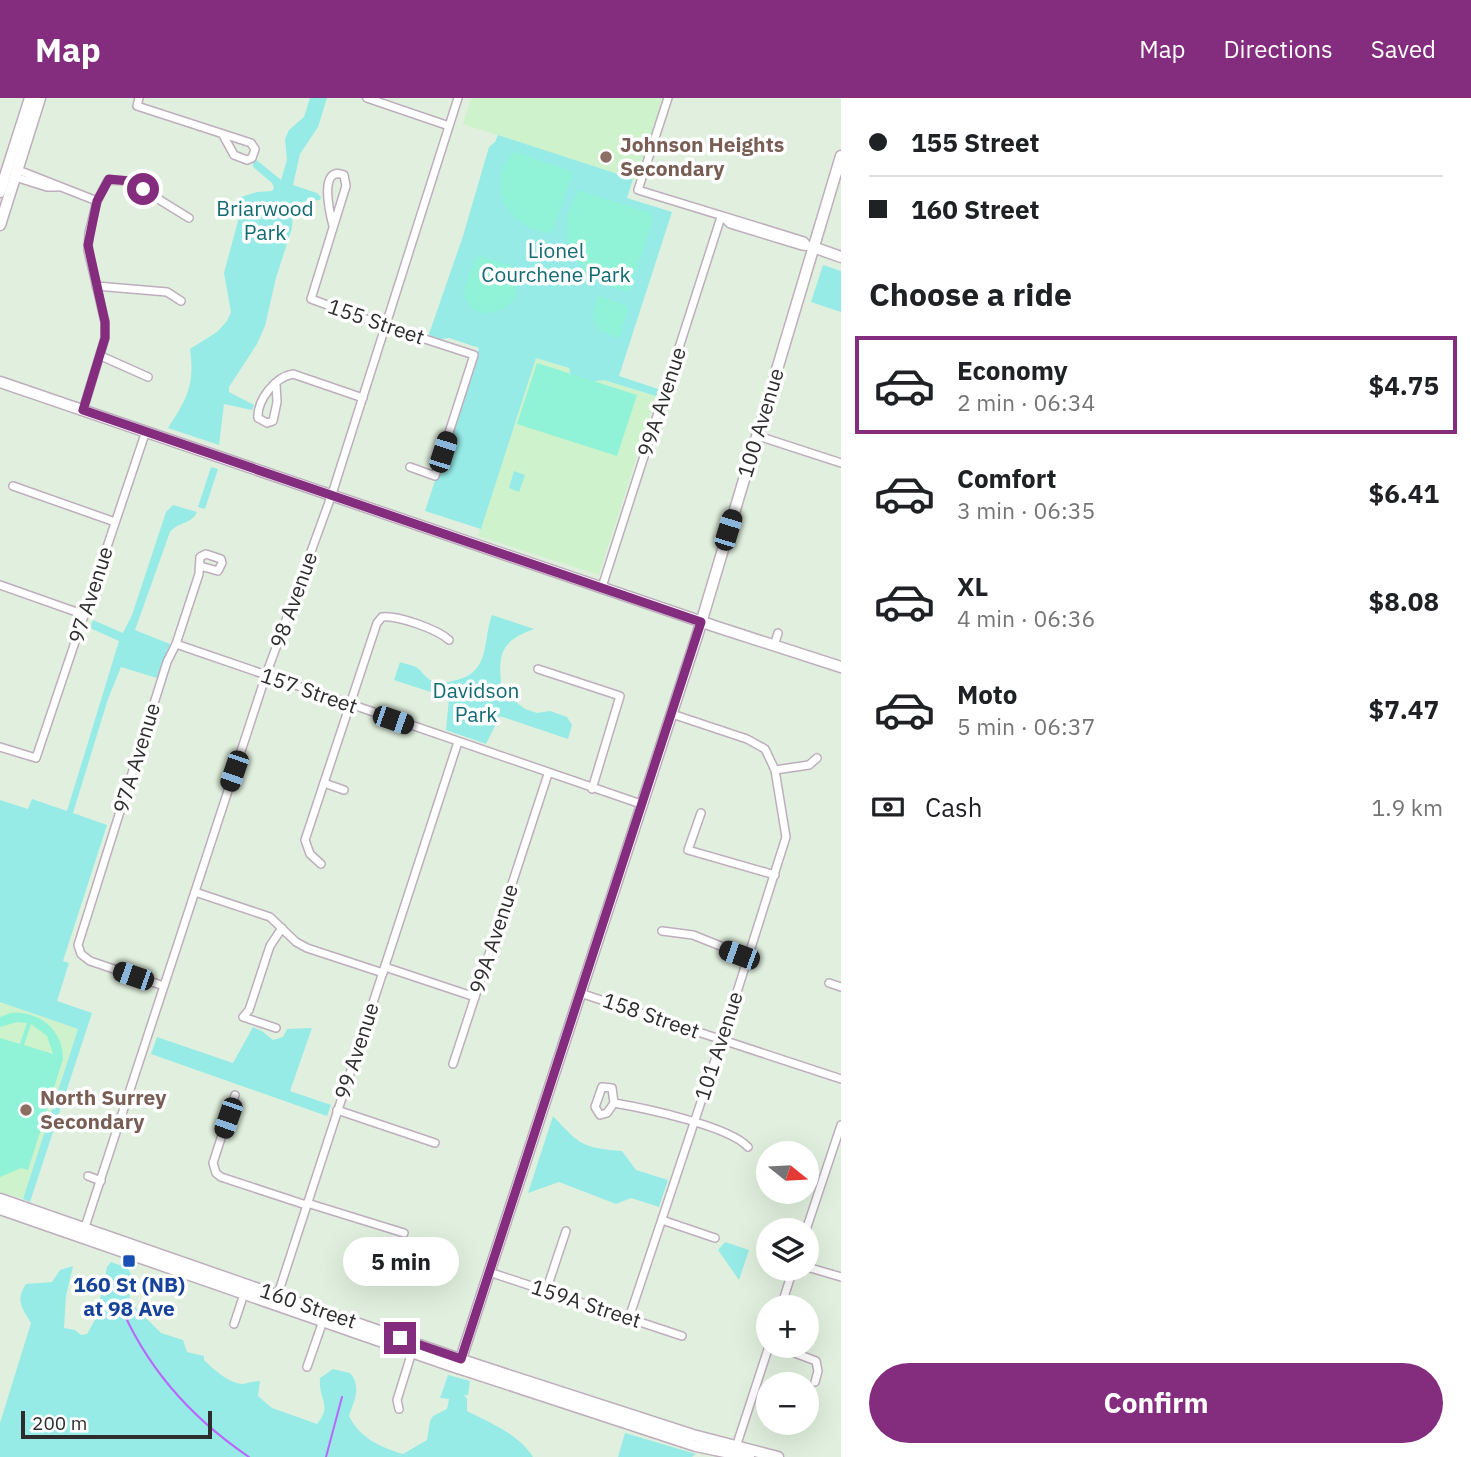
<!DOCTYPE html>
<html lang="en">
<head>
<meta charset="utf-8">
<style>
	body { margin:0; font-family:"IBM Plex Sans",sans-serif; background:#f6f6f6; color:#202124; height:100vh; display:flex; flex-direction:column; font-size:26px; white-space:nowrap }
	* { box-sizing:border-box; margin:0 }
	p { font-size:23px; color:#757577 }
	.icon { flex:none; width:38px; height:38px; fill:none; stroke:currentColor; stroke-width:2; stroke-linecap:round; stroke-linejoin:round }
	.map { position:relative; flex:1; overflow:hidden }
	.details { display:flex; flex-direction:column; background:#fff; width:630px }
	.details>* { flex:none }
	.guide { display:grid; align-content:center; height:154px; padding:0 28px; background:#fff }
	.needle { width:46px; rotate:108deg }
	.fabs { position:absolute; left:756px; top:1043px; display:grid; gap:14px }
	.fabs a { display:grid; place-items:center; width:63px; height:63px; border-radius:50%; background:#fff; box-shadow:0 7px 28px #0002; font-size:35px }
	.scale { position:absolute; left:21px; bottom:18px; width:191px; box-sizing:border-box; padding-left:7px; border:4px solid #2d2d2d; border-top:0; font-size:19px; line-height:24px; white-space:nowrap; color:#2d2d2d; -webkit-text-stroke:5px #fff; paint-order:stroke }
	.end { position:absolute; width:32px; height:32px; margin:-16px; border:9px solid #842d7e; background:#fff; box-shadow:0 0 0 4px #fff }
	.from { border-radius:50% }
	.bubble { position:absolute; height:49px; border-radius:24px; background:#fff; box-shadow:0 7px 28px #0002; font-size:23px; font-weight:800; line-height:49px; text-align:center }
	.car { position:absolute; width:21px; height:42px; margin:-21px -10px; border-radius:9px; box-shadow:0 0 5px 2px #0007; background:linear-gradient(#222 24%,#8ab4d8 0 40%,#222 0 76%,#8ab4d8 0 86%,#222 0) }
	.guide b { display:flex; align-items:center; gap:24px; height:66px; font-size:26px }
	.guide b+b { border-top:2px solid #e0e0e0 }
	.guide i { width:18px; height:18px; background:#202124 }
	ul { padding:0; list-style:none }
	li { display:flex; align-items:center; gap:21px; height:98px; margin:0 14px 10px; padding:0 14px; border:4px solid transparent; border-radius:0px }
	li div { flex:1 }
	li b { display:block; font-size:26px }
	li em { font-style:normal; font-weight:800 }
	li.current { border-color:#842d7e }
	li>.icon { width:63px; height:63px; stroke-width:1.5 }
	h2 { padding:0 28px; font-size:32px; line-height:84px }
	.pay { display:flex; align-items:center; gap:18px; height:77px; padding:0 28px; font-size:26px }
	.pay p { margin-inline-start:auto }
	.button { display:flex; gap:14px; margin-top:auto; padding:14px 28px }
	.button a { flex:1; height:80px; border-radius:42px; background:#842d7e; color:#fff; font-size:28px; font-weight:800; line-height:80px; text-align:center }
	header { display:flex; align-items:center; gap:42px; box-sizing:border-box; height:98px; padding:0 35px; background:#842d7e; color:#fff }
	header strong { font-size:33px }
	nav { display:flex; gap:38px; margin-inline-start:auto; font-size:24px }
	main { display:flex; flex:1; min-height:0 }
	.map>svg:first-child { display:block }
	.education { fill:#cef2cc }
	.green { fill:#96ebe7 }
	.pitch { fill:#90f3d7; fill-rule:evenodd }
	.lines { fill:none; stroke-linecap:round; stroke-linejoin:round }
	.stream { stroke:#ba67fb; stroke-width:2 }
	.minor-casing { stroke:#beaebd; stroke-width:10 }
	.secondary-casing { stroke:#beaebd; stroke-width:13 }
	.minor { stroke:#fff; stroke-width:7 }
	.secondary { stroke:#fff; stroke-width:10 }
	.route { stroke:#842d7e; stroke-width:9 }
	.education-dot { fill:#8d6e63; stroke:#fff; stroke-width:2.5 }
	.transit-dot { fill:#1a4fb4; stroke:#fff; stroke-width:2.5 }
	.labels { text-anchor:middle; stroke-width:7; stroke-linejoin:round; paint-order:stroke }
	.education-label { font-size:21px; font-weight:bold; fill:#785e54; stroke:#fff; text-anchor:start }
	.park-label { font-size:21px; fill:#136c74; stroke:#fff }
	.street-label { font-size:21px; fill:#2d2d2d; stroke:#fff }
	.transit-label { font-size:21px; font-weight:bold; fill:#164399; stroke:#fff }
</style>
</head>
<body>
<header>
<strong>Map</strong>
<nav><a>Map</a><a>Directions</a><a>Saved</a></nav>
</header>
<main>
<div class="map">
<svg width="841" height="1359" viewBox="0 0 841 1359">
	<rect width="100%" height="100%" fill="#e1f0de"/>
	<g class="education">
		<polygon points="471,0 666,0 641,84 463,26"/>
		<polygon points="536,260 656,298 599,477 478,438"/>
		<polygon points="0,904 78,931 23,1101 0,1094"/>
	</g>
	<g class="green">
		<path d="M 310,0 L 327,0 L 318,29 L 300,56 L 293,87 L 317,95 L 321,99 L 320,102 L 293,105 L 292,130 L 276,180 L 265,228 L 257,246 L 229,289 L 229,294 L 254,307 L 252,312 L 224,306 L 219,347 L 168,330 C 187,301 195,287 190,251 L 217,234 L 227,223 L 231,214 L 224,175 L 238,123 L 237,111 L 241,99 L 257,94 L 272,93 L 274,90 L 272,85 L 253,69 L 253,65 L 256,62 L 259,64 L 281,82 L 287,62 L 285,41 L 289,32 L 304,19 Z"/>
		<polygon points="498,37 633,81 627,100 672,114 619,278 658,291 656,298 604,282 589,284 571,277 569,270 536,260 481,431 425,413 479,250 449,240 435,242 429,236 463,138 489,49 495,44"/>
		<polygon points="823,167 841,173 841,214 811,204"/>
		<polygon points="211,369 218,371 205,411 198,409"/>
		<polygon points="514,373 525,377 519,394 509,390"/>
		<path d="M 173,407 L 197,414 C 192,426 178,424 170,434 L 135,532 L 170,546 L 157,580 L 121,569 L 108,601 L 73,715 L 107,727 L 63,863 L 69,865 L 57,903 L 92,915 L 30,1104 L 23,1101 L 78,931 L 0,904 L 0,702 L 28,711 L 32,701 L 67,713 L 119,543 L 90,530 L 93,522 L 123,535 L 132,517 L 166,414 Z"/>
		<path d="M 492,517 L 534,531 C 498,544 498,558 502,593 L 525,611 L 537,615 L 550,613 L 567,619 L 572,627 L 568,641 L 500,618 L 486,646 L 446,632 L 449,600 L 394,582 L 400,564 C 405,566 412,567 416,569 C 423,573 424,580 433,583 C 442,586 451,584 460,581 C 490,572 483,541 492,517 Z"/>
		<polygon points="253,929 262,933 273,942 283,939 287,931 312,930 290,993 331,1007 327,1018 151,956 157,939 233,965"/>
		<path d="M 553,1018 C 579,1046 582,1050 622,1053 L 636,1072 L 668,1082 L 659,1109 L 631,1100 L 616,1106 L 559,1084 L 528,1095 Z"/>
		<polygon points="725,1144 749,1152 739,1182 718,1152"/>
		<path d="M 111,1164 L 128,1170 L 132,1179 L 129,1203 L 161,1235 L 183,1242 L 187,1254 L 204,1258 L 204,1262 C 213,1271 230,1286 243,1286 C 249,1285 255,1283 260,1283 L 258,1298 L 272,1310 L 317,1326 C 333,1307 318,1301 320,1280 L 333,1271 L 350,1275 C 362,1289 354,1303 349,1318 C 360,1340 380,1349 403,1356 L 427,1342 L 430,1323 L 433,1318 L 447,1311 L 449,1301 L 440,1300 L 448,1277 L 470,1283 L 468,1297 L 464,1297 L 467,1301 L 467,1313 C 490,1325 519,1336 533,1359 L 0,1359 L 0,1325 L 31,1225 C 22,1210 15,1202 26,1186 L 52,1184 L 60,1172 L 73,1168 L 66,1198 L 64,1230 L 75,1232 L 81,1237 L 87,1236 L 96,1220 L 107,1169 Z"/>
		<polygon points="625,1335 696,1356 692,1359 618,1359"/>
	</g>
	<g class="pitch">
		<path d="M 513,53 L 570,73 L 572,77 L 552,135 C 522,134 495,110 501,77 C 503,68 509,60 513,53 Z"/>
		<path d="M 578,92 L 650,115 L 653,122 L 629,194 C 592,186 559,160 568,117 C 570,109 575,100 578,92 Z"/>
		<path d="M 481,158 L 515,169 L 518,179 L 515,201 C 503,216 472,224 465,198 C 463,188 472,171 476,160 Z"/>
		<path d="M 598,198 L 625,207 L 628,212 L 619,240 C 592,231 589,226 598,198 Z"/>
		<polygon points="537,265 637,297 617,358 517,326"/>
		<path d="M 11,915 C 40,913 63,932 63,961 L 28,1072 L 21,1070 L 0,1079 L 0,940 L 20,946 L 27,925 L 17,924 L 0,929 L 0,919 ZM 31,926 L 47,938 L 53,956 L 24,947 Z"/>
	</g>
	<g class="lines">
		<g class="stream">
			<path d="M 119,1204 C 146,1270 190,1319 249,1359"/>
			<polyline points="326,1359 342,1299"/>
		</g>
		<defs>
			<g id="minor">
				<polyline points="139,0 137,8 251,45 255,51 252,60 247,62 234,57 223,37"/>
				<polyline points="367,0 449,28"/>
				<polyline points="668,0 638,92 804,143 808,148"/>
				<polyline points="18,72 97,103 108,82 129,83 189,120"/>
				<polyline points="15,79 47,89 58,89"/>
				<polyline points="724,120 730,126 802,148 812,149"/>
				<path d="M 333,128 C 330,116 318,67 344,77 L 346,88 L 311,201 L 385,228 L 474,257 L 435,378 L 410,369"/>
				<polyline points="96,188 167,194 181,203"/>
				<polyline points="101,258 148,279"/>
				<path d="M 276,286 L 277,304 L 273,323 L 267,325 L 258,320 C 257,302 275,279 293,276 L 363,300"/>
				<polyline points="83,312 105,240 105,224 88,152 89,135 97,103"/>
				<polyline points="758,338 841,365"/>
				<polyline points="13,388 115,424"/>
				<polyline points="0,487 85,517"/>
				<polyline points="602,489 721,119"/>
				<polyline points="176,546 641,706"/>
				<polyline points="774,548 778,535"/>
				<polyline points="538,571 620,598 592,691"/>
				<polyline points="0,649 36,660 146,333"/>
				<polyline points="775,672 809,667 817,660"/>
				<polyline points="324,685 344,692"/>
				<polyline points="701,715 688,752 775,777"/>
				<path d="M 321,766 L 310,756 L 305,742 L 377,525 L 382,519 C 397,517 437,531 449,542"/>
				<polyline points="195,794 270,819 296,844 307,850 383,875"/>
				<polyline points="662,833 693,837 748,859"/>
				<polyline points="385,869 475,899"/>
				<polyline points="829,885 841,889"/>
				<polyline points="164,888 90,863 81,856 78,847 167,564 176,546 199,476 200,459 206,456 221,461 222,465 218,473 200,468"/>
				<polyline points="580,895 841,981"/>
				<polyline points="276,930 243,919 249,912 270,848 282,830"/>
				<polyline points="453,966 548,676"/>
				<polyline points="235,997 213,1065 216,1075 221,1079 306,1107"/>
				<polyline points="113,999 126,1003"/>
				<path d="M 614,1005 L 607,1015 L 600,1017 L 595,1009 L 602,989 L 612,990 L 614,1005 C 644,1010 729,1028 748,1049"/>
				<polyline points="337,1012 435,1045"/>
				<polyline points="88,1078 101,1083"/>
				<polyline points="307,1105 404,1135"/>
				<polyline points="662,1122 715,1140"/>
				<polyline points="84,1132 266,577 332,396 458,0"/>
				<polyline points="806,1132 841,1027"/>
				<polyline points="807,1169 841,1179"/>
				<polyline points="489,1174 682,1238"/>
				<polyline points="546,1193 566,1133"/>
				<polyline points="277,1199 458,644"/>
				<polyline points="781,1209 793,1171"/>
				<polyline points="629,1220 725,932 786,739 775,672 765,651 747,641 672,616"/>
				<polyline points="234,1226 244,1196"/>
				<polyline points="776,1248 816,1263 818,1273 815,1284"/>
				<polyline points="307,1269 323,1223"/>
				<polyline points="399,1311 397,1302 412,1254"/>
				<polyline points="735,1352 769,1248"/>
			</g>
			<g id="secondary">
				<polyline points="0,94 30,0"/>
				<polyline points="0,127 40,0"/>
				<polyline points="813,149 841,159"/>
				<polyline points="0,284 717,529 841,569"/>
				<polyline points="0,1101 471,1265 693,1337 778,1359"/>
				<polyline points="0,1111 449,1267 696,1348 749,1359"/>
				<polyline points="458,1270 698,535 841,58"/>
			</g>
		</defs>
		<use href="#minor" class="minor-casing"/>
		<use href="#secondary" class="secondary-casing"/>
		<use href="#minor" class="minor"/>
		<use href="#secondary" class="secondary"/>
	</g>
	<g class="lines">
		<polyline class="route" points="143,91 129,83 109,81 97,103 88,147 105,224 105,240 83,312 701,524 461,1261 400,1240"/>
	</g>
	<g class="education-dot">
		<circle cx="606" cy="59" r="7"/>
		<circle cx="26" cy="1012" r="7"/>
	</g>
	<rect class="transit-dot" x="122" y="1156" width="14" height="14" rx="3.5"/>
	<g class="labels">
		<g class="education-label">
			<text x="620" y="54">Johnson Heights<tspan x="620" dy="24">Secondary</tspan></text>
			<text x="40" y="1007">North Surrey<tspan x="40" dy="24">Secondary</tspan></text>
		</g>
		<g class="park-label">
			<text x="265" y="118">Briarwood<tspan x="265" dy="24">Park</tspan></text>
			<text x="556" y="160">Lionel<tspan x="556" dy="24">Courchene Park</tspan></text>
			<text x="476" y="600">Davidson<tspan x="476" dy="24">Park</tspan></text>
		</g>
		<g class="street-label">
			<text transform="translate(376 224) rotate(19)" y="7">155 Street</text>
			<text transform="translate(662 304) rotate(-72)" y="7">99A Avenue</text>
			<text transform="translate(761 325) rotate(-73)" y="7">100 Avenue</text>
			<text transform="translate(91 497) rotate(-72)" y="7">97 Avenue</text>
			<text transform="translate(294 502) rotate(-70)" y="7">98 Avenue</text>
			<text transform="translate(309 593) rotate(19)" y="7">157 Street</text>
			<text transform="translate(137 660) rotate(-73)" y="7">97A Avenue</text>
			<text transform="translate(494 841) rotate(-72)" y="7">99A Avenue</text>
			<text transform="translate(651 918) rotate(19)" y="7">158 Street</text>
			<text transform="translate(719 948) rotate(-72)" y="7">101 Avenue</text>
			<text transform="translate(357 953) rotate(-72)" y="7">99 Avenue</text>
			<text transform="translate(586 1206) rotate(18)" y="7">159A Street</text>
			<text transform="translate(308 1208) rotate(19)" y="7">160 Street</text>
		</g>
		<g class="transit-label">
			<text x="129" y="1194">160 St (NB)<tspan x="129" dy="24">at 98 Ave</tspan></text>
		</g>
	</g>
</svg>
<div class="fabs">
<a><svg class="needle" viewBox="-14 -14 28 28"><path d="M0-13l5 13h-10z" fill="#e53935"/><path d="M0 13l5-13h-10z" fill="#757577"/></svg></a>
<a><svg class="icon" aria-label="layers" viewBox="0 0 24 24"><path d="M12 4l9 5-9 5-9-5zM3 14l9 5 9-5"/></svg></a>
<a>+</a>
<a>−</a>
</div>
<div class="scale">200 m</div>
<i class="end from" style="left:143px;top:91px"></i>
<i class="end" style="left:400px;top:1240px"></i>
<div class="bubble" style="left:343px;top:1139px;width:116px">5 min</div>
<i class="car" style="left:443px;top:354px;rotate:18deg"></i>
<i class="car" style="left:728px;top:432px;rotate:17deg"></i>
<i class="car" style="left:393px;top:622px;rotate:109deg"></i>
<i class="car" style="left:234px;top:673px;rotate:199deg"></i>
<i class="car" style="left:739px;top:857px;rotate:290deg"></i>
<i class="car" style="left:133px;top:878px;rotate:289deg"></i>
<i class="car" style="left:228px;top:1020px;rotate:199deg"></i>
</div>
<section class="details">
<div class="guide">
<b><i class="from"></i>155 Street</b>
<b><i></i>160 Street</b>
</div>
<h2>Choose a ride</h2>
<ul>
<li class="current"><svg class="icon" aria-label="car" viewBox="0 0 24 24"><path d="M5 17H2v-5l4-1 3-4h7l3 4 3 1v5h-3M9 17h6M6 11h13"/><circle cx="7" cy="17" r="2"/><circle cx="17" cy="17" r="2"/></svg><div><b>Economy</b><p>2 min · 06:34</p></div><em>$4.75</em></li>
<li><svg class="icon" aria-label="car" viewBox="0 0 24 24"><path d="M5 17H2v-5l4-1 3-4h7l3 4 3 1v5h-3M9 17h6M6 11h13"/><circle cx="7" cy="17" r="2"/><circle cx="17" cy="17" r="2"/></svg><div><b>Comfort</b><p>3 min · 06:35</p></div><em>$6.41</em></li>
<li><svg class="icon" aria-label="car" viewBox="0 0 24 24"><path d="M5 17H2v-5l4-1 3-4h7l3 4 3 1v5h-3M9 17h6M6 11h13"/><circle cx="7" cy="17" r="2"/><circle cx="17" cy="17" r="2"/></svg><div><b>XL</b><p>4 min · 06:36</p></div><em>$8.08</em></li>
<li><svg class="icon" aria-label="car" viewBox="0 0 24 24"><path d="M5 17H2v-5l4-1 3-4h7l3 4 3 1v5h-3M9 17h6M6 11h13"/><circle cx="7" cy="17" r="2"/><circle cx="17" cy="17" r="2"/></svg><div><b>Moto</b><p>5 min · 06:37</p></div><em>$7.47</em></li>
</ul>
<div class="pay"><svg class="icon" aria-label="cash" viewBox="0 0 24 24"><path d="M3 7h18v10H3z"/><circle cx="12" cy="12" r="2"/></svg>Cash<p>1.9 km</p></div>
<div class="button"><a>Confirm</a></div>
</section>
</main>
</body>
</html>
